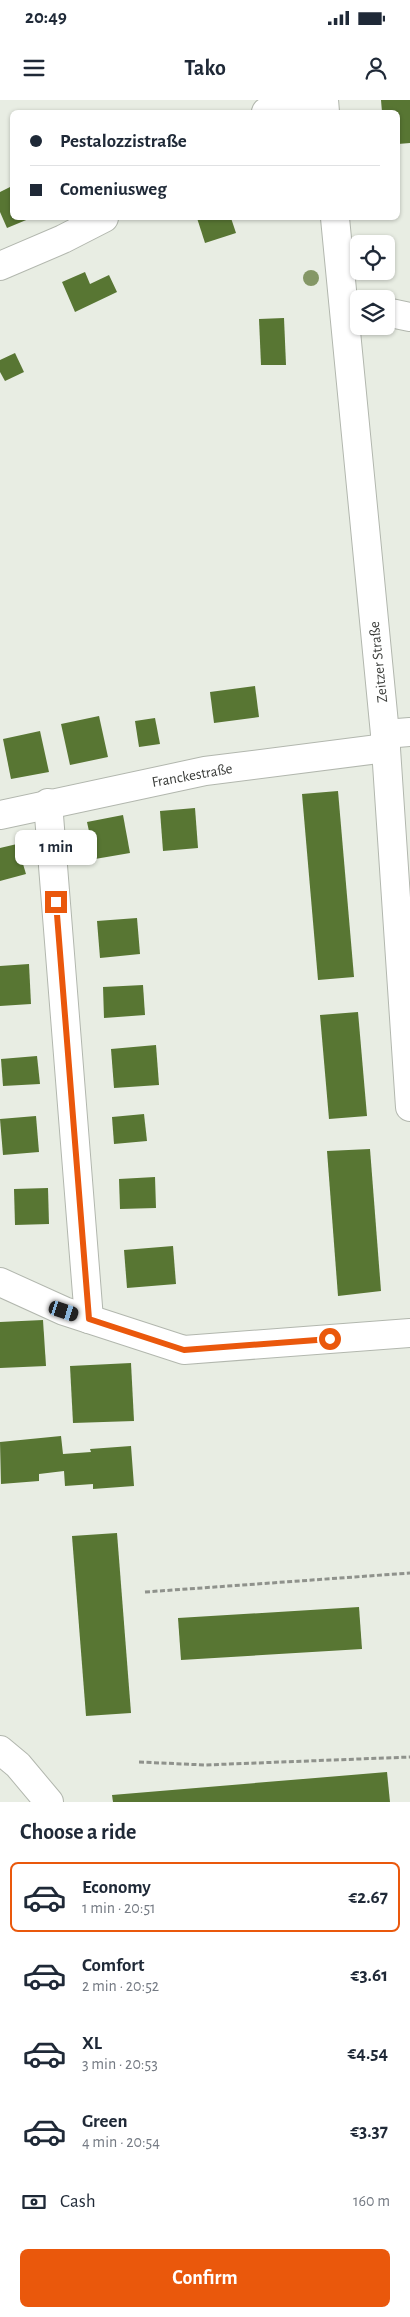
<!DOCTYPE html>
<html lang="en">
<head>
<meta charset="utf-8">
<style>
	body { margin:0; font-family:"Alegreya Sans",sans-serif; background:#f2f2f3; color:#1f2937; height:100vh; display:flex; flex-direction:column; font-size:19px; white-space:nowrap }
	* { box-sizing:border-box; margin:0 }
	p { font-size:16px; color:#747a83 }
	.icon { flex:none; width:28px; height:28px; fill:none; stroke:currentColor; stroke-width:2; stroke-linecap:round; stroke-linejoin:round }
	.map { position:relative; height:1702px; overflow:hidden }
	.drawer { display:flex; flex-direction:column; background:#fff; flex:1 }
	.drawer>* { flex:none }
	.guide { position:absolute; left:10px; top:10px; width:390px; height:110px; border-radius:8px; box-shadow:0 1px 4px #0004; display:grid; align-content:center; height:110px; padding:0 20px; background:#fff }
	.controls { position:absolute; left:350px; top:135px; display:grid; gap:10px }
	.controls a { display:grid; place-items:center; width:45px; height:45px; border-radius:8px; background:#fff; box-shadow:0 1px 4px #0004; font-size:25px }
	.end { position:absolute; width:22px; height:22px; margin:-11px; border:6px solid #ea580c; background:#fff; box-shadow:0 0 0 2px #fff }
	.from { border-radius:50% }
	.bubble { position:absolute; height:35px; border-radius:8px; background:#fff; box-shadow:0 1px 4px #0004; font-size:16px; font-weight:700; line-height:35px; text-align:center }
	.car { position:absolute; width:15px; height:30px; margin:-15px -8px; border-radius:6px; box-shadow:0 0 4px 1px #0007; background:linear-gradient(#222 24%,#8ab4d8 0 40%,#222 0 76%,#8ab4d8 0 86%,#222 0) }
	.guide b { display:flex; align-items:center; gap:18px; height:48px; font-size:19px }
	.guide b+b { border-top:1px solid #e0e1e3 }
	.guide i { width:12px; height:12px; background:#1f2937 }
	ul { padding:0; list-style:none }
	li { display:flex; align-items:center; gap:15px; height:70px; margin:0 10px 8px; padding:0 10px; border:2px solid transparent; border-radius:8px }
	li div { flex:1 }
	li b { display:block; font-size:19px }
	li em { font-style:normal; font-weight:700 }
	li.selected { border-color:#ea580c }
	li>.icon { width:45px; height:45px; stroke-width:1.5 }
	h2 { padding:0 20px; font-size:22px; line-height:60px }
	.pay { display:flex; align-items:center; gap:12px; height:55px; padding:0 20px; font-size:19px }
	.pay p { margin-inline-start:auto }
	.button { display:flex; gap:10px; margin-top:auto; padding:10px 20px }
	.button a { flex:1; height:58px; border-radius:8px; background:#ea580c; color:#fff; font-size:20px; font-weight:700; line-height:58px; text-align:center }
	.status { display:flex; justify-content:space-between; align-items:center; height:35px; padding:0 25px; background:#fff; direction:ltr }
	.status svg { height:14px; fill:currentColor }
	header { display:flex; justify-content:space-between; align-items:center; height:65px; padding:0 20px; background:#fff; font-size:22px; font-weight:700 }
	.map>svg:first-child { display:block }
	.building { fill:#587633 }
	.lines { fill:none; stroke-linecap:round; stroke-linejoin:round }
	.minor-casing { stroke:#b2b7ae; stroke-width:30 }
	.path { stroke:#8f928c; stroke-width:3; stroke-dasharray:5 2.5; stroke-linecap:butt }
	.minor { stroke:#fff; stroke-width:28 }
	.tree { fill:#849766 }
	.route { stroke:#ea580c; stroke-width:6 }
	.labels { text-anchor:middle; stroke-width:5; stroke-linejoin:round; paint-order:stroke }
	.street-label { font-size:15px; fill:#3a3c39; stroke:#fff }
</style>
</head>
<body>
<div class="status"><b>20:49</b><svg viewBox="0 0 49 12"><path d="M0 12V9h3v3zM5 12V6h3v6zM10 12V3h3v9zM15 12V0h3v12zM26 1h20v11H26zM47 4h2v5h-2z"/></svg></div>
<header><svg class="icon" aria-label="menu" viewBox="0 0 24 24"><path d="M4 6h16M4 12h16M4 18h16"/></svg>Tako<svg class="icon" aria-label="person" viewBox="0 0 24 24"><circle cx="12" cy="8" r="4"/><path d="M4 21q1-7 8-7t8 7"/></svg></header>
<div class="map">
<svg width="410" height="1702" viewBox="0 0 410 1702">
	<rect width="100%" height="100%" fill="#e8ede3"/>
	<g class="building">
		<polygon points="381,0 410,0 410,43 398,44 398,12 382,12"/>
		<polygon points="12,86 12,118 31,118 7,128 0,112 0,92"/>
		<polygon points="197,118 231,118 236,133 205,143"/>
		<polygon points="85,172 90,184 109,175 117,192 75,212 62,182"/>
		<polygon points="284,218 286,265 261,265 259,219"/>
		<polygon points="15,253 24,272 5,281 0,272 0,260"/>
		<polygon points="255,586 259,617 214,623 210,592"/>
		<polygon points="99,616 108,657 70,665 61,624"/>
		<polygon points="155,618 160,644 139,647 135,621"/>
		<polygon points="40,631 49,672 11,679 3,639"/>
		<polygon points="338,691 354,877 318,880 302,694"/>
		<polygon points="195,708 198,748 163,751 160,711"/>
		<polygon points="123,715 130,753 95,759 87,722"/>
		<polygon points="17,744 26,774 0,781 0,748"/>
		<polygon points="137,818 140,854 100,858 97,821"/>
		<polygon points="29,864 31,904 0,906 0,866"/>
		<polygon points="143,885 145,915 104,918 103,887"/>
		<polygon points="358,912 367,1016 329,1019 320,915"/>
		<polygon points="156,945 159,985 114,988 111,949"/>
		<polygon points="37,956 40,984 3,986 1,959"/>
		<polygon points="144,1014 147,1041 114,1044 112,1017"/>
		<polygon points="36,1016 39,1052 3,1055 0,1019"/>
		<polygon points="370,1049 381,1191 338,1196 327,1051"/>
		<polygon points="155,1077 156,1108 120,1109 119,1079"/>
		<polygon points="48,1088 49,1124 15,1125 14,1089"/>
		<polygon points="173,1146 176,1184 127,1188 124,1150"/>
		<polygon points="43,1220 46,1266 0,1268 0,1222"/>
		<polygon points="131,1263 134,1321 73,1323 70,1266"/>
		<polygon points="61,1336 63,1354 91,1352 90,1349 131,1346 134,1386 93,1389 93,1384 65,1386 64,1371 39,1374 39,1381 1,1384 0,1342"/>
		<polygon points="117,1433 131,1613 86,1616 72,1436"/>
		<polygon points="359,1507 362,1549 181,1560 178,1518"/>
		<polygon points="387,1672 390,1702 113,1702 112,1695"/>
	</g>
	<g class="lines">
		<defs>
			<g id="minor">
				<polyline points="324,0 325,12"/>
				<polyline points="266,12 302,0"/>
				<polyline points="335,118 385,634 410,1007"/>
				<polyline points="0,166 63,139 104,118"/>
				<polyline points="386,212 410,217"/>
				<polyline points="385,634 410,632"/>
				<polyline points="48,703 89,1219"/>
				<polyline points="0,715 205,671 386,648"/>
				<polyline points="0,1182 64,1211 184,1250 410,1233"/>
				<polyline points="0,1650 18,1665 49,1702"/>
			</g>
		</defs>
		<use href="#minor" class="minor-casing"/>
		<g class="path">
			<polyline points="145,1492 410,1473"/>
			<polyline points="139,1662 205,1665 410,1657"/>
		</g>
		<use href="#minor" class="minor"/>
	</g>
	<circle class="tree" cx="311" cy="178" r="8"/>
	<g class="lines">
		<polyline class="route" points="56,802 89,1219 184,1250 330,1239"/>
	</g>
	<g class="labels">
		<g class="street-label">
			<text transform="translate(378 562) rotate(-96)" y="5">Zeitzer Straße</text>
			<text transform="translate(192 675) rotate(-10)" y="5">Franckestraße</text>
		</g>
	</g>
</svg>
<div class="controls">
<a><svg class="icon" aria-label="locate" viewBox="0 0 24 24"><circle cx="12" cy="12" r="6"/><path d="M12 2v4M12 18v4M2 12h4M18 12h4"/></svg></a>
<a><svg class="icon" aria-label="layers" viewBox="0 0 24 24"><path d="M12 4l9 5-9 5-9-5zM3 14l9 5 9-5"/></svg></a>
</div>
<i class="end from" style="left:330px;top:1239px"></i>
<i class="end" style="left:56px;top:802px"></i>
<div class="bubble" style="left:15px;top:730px;width:82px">1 min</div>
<i class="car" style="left:64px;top:1211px;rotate:108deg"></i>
<div class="guide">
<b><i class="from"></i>Pestalozzistraße</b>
<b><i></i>Comeniusweg</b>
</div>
</div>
<section class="drawer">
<h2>Choose a ride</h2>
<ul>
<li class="selected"><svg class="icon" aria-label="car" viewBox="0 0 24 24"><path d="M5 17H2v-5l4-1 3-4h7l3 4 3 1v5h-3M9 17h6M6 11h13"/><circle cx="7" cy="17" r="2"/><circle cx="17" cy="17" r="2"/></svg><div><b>Economy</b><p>1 min · 20:51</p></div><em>€2.67</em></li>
<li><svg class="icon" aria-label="car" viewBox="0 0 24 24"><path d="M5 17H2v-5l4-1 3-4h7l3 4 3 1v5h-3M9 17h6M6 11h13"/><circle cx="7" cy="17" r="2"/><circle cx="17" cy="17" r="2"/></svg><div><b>Comfort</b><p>2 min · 20:52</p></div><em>€3.61</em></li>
<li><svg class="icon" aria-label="car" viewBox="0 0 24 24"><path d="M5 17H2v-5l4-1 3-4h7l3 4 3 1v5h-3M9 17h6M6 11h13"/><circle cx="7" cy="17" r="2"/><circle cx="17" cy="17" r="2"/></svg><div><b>XL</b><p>3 min · 20:53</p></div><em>€4.54</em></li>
<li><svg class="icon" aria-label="car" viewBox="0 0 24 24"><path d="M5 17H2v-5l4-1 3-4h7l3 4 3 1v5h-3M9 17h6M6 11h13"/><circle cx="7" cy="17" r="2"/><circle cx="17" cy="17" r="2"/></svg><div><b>Green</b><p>4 min · 20:54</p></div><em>€3.37</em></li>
</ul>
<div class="pay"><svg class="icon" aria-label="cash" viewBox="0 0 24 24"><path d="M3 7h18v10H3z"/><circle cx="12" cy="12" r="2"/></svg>Cash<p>160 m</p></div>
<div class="button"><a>Confirm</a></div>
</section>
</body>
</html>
